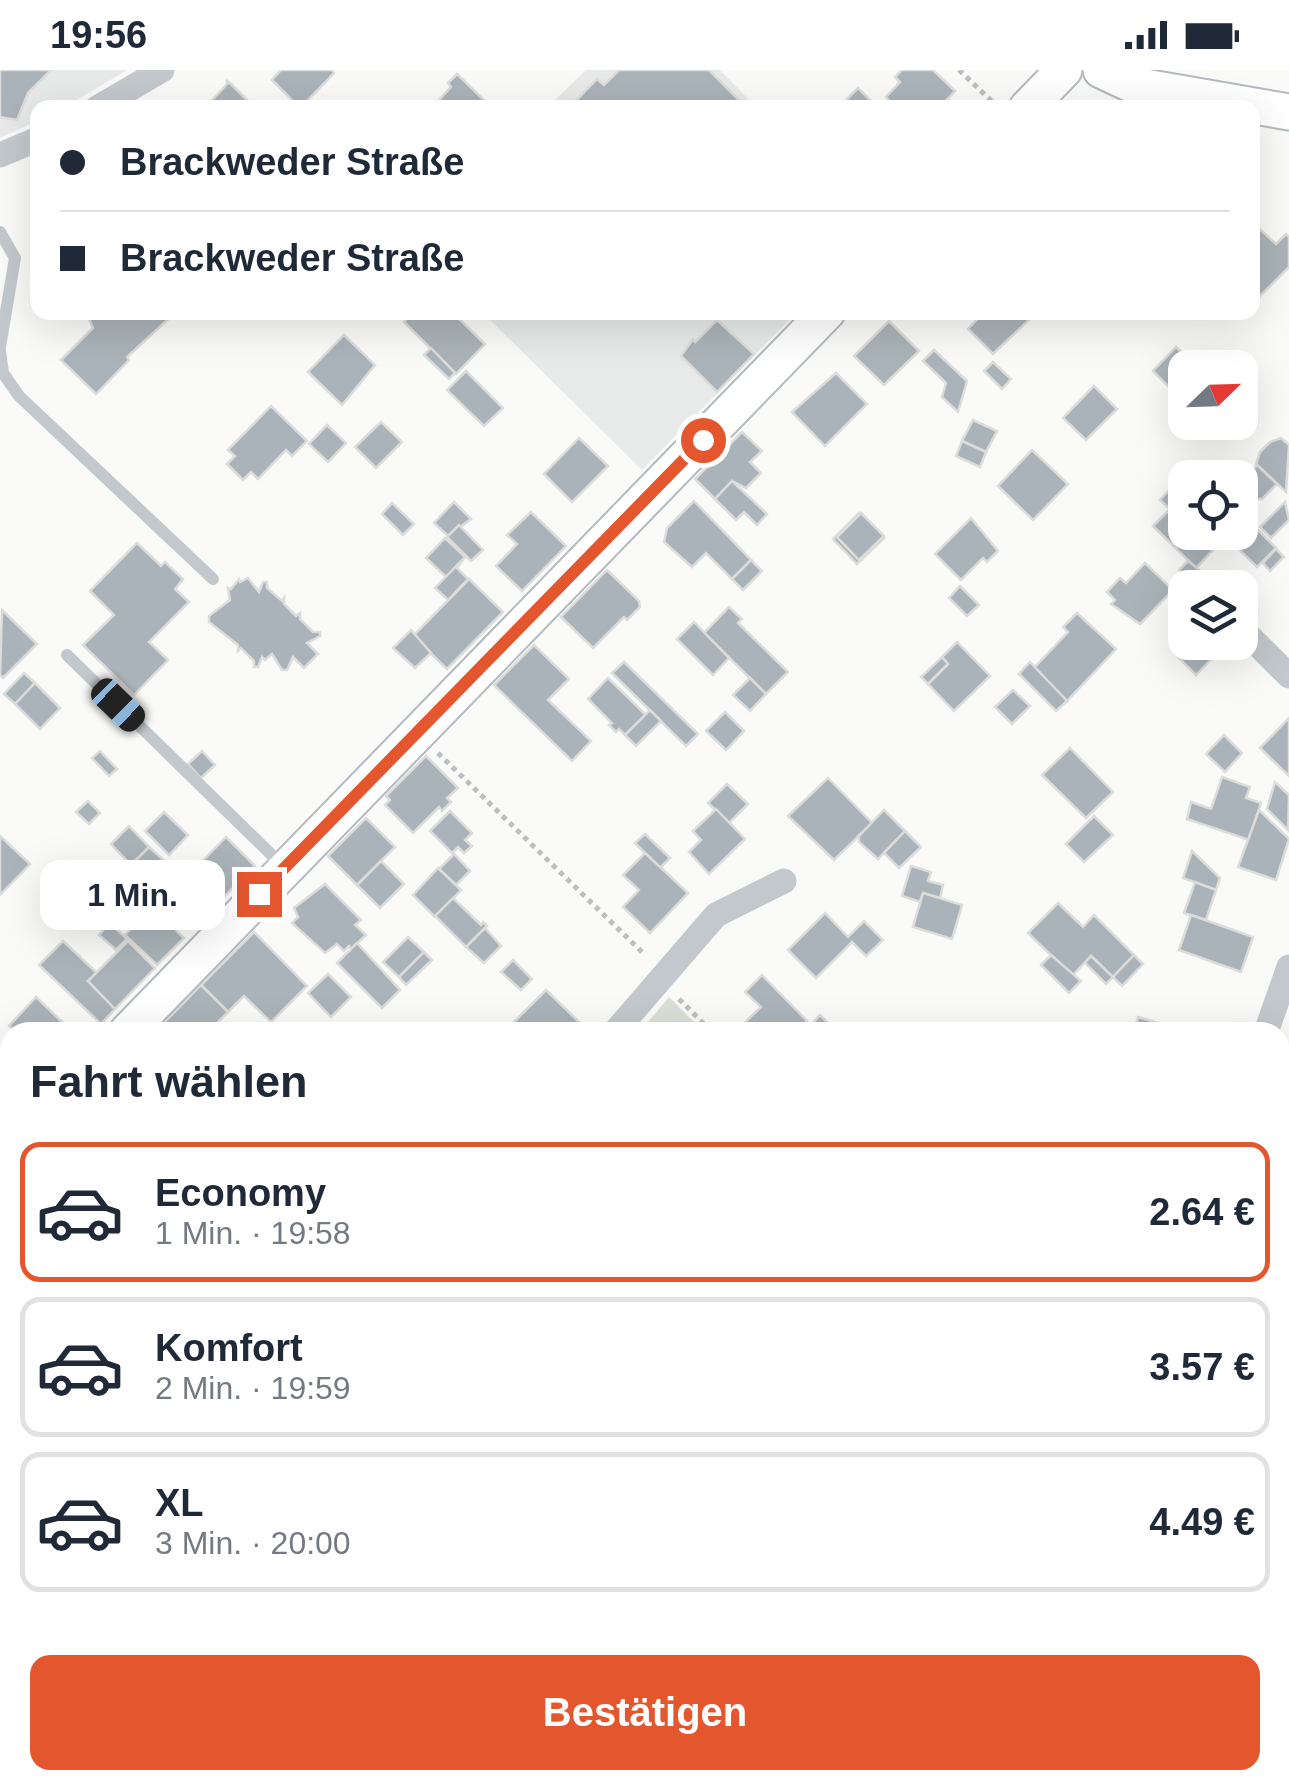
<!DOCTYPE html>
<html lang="de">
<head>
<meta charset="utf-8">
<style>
	body { margin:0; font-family:Helvetica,sans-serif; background:#f2f2f3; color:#1f2937; height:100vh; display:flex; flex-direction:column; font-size:38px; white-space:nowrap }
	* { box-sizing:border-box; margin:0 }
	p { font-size:32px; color:#747a83 }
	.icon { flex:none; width:55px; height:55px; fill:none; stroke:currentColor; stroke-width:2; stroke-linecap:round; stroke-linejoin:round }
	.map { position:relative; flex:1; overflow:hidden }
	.panel { position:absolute; left:0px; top:952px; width:1290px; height:768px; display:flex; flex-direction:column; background:#fff; border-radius:30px 30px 0 0; box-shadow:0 10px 40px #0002 }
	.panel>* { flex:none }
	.guide { position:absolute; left:30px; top:30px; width:1230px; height:220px; border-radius:20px; box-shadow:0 10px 40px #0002; display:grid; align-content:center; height:220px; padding:0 30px; background:#fff }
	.needle { width:65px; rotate:67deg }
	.controls { position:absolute; left:1168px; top:280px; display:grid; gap:20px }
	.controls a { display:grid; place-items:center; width:90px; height:90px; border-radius:20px; background:#fff; box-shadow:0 10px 40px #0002; font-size:50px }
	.end { position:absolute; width:45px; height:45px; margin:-22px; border:12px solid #e4572e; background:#fff; box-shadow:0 0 0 5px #fff }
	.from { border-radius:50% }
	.bubble { position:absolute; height:70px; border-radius:20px; background:#fff; box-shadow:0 10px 40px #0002; font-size:32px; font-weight:600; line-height:70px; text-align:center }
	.car { position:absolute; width:30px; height:60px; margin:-30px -15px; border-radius:12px; box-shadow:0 0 8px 2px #0007; background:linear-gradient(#222 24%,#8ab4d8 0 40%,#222 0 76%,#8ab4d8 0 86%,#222 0) }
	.guide b { display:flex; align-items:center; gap:35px; height:95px; font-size:38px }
	.guide b+b { border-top:2px solid #e0e1e3 }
	.guide i { width:25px; height:25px; background:#1f2937 }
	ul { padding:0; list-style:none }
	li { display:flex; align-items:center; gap:30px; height:140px; margin:0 20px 15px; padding:0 10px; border:5px solid #e0e1e3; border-radius:20px }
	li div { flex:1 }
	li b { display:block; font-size:38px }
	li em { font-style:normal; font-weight:600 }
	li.current { border-color:#e4572e }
	li>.icon { width:90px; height:90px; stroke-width:1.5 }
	h2 { padding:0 30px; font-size:45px; line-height:120px }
	.button { display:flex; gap:20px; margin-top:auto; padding:20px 30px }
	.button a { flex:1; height:115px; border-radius:20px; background:#e4572e; color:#fff; font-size:40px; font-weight:600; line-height:115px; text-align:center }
	.status { display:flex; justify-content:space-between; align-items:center; height:70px; padding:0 50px; background:#fff; direction:ltr }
	.status svg { height:28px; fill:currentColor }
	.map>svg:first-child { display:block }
	.built { fill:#e8e9e9 }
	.green { fill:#dadfd7 }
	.building { fill:#aab3b9; stroke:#dcdcda; stroke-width:2.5 }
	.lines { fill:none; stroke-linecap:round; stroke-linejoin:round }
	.secondary-casing { stroke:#b3babf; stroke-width:39 }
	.path { stroke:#bbbfc2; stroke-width:5; stroke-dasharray:5 5; stroke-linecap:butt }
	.lane { stroke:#c3c8cc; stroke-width:12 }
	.street { stroke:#c3c8cc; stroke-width:25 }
	.secondary { stroke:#fff; stroke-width:35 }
	.route { stroke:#e4572e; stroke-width:12 }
</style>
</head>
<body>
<div class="status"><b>19:56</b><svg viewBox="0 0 49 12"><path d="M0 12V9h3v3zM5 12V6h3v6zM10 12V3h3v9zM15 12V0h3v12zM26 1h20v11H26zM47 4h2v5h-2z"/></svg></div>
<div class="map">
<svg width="1289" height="1718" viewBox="0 0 1289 1718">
	<rect width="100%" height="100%" fill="#fafaf8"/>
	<g class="built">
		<polygon points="0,0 127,0 65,37 38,38 37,51 0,68"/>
		<polygon points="586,0 720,0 756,37 547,38"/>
		<polygon points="483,243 796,243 642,400"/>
	</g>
	<polygon class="green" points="669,927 704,962 640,962"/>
	<g class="building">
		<polygon points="0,0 51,0 28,23 17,50 0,47"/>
		<polygon points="281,0 332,0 334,3 300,38 272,10"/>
		<polygon points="619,0 709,0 740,31 733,38 569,38 597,9 604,15"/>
		<polygon points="902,0 933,0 955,21 939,38 896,38 886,27 900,12 895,7"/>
		<polygon points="457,4 486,32 481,38 432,38 451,17 448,13"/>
		<polygon points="226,10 232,15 255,38 205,38 228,13"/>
		<polygon points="858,18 878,38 856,38 847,29"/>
		<polygon points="1252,152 1276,174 1286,164 1289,167 1289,197 1258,228 1252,223"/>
		<polygon points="86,242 176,242 127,287 129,290 96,324 61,290 93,258"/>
		<polygon points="413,242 452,242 485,274 456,304 404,252"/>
		<polygon points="984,242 1031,242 1034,245 993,284 968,259"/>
		<polygon points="717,250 754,284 717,322 681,286 693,269 695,272"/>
		<polygon points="889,251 919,281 884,315 854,286"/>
		<polygon points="344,265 375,295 342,335 308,302"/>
		<polygon points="1176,277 1197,298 1185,298 1183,331 1153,301"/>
		<polygon points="431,278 455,303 449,309 424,285"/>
		<polygon points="934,280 967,311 958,342 942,327 946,313 923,291"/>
		<polygon points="993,292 1011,309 1002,319 984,301"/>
		<polygon points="466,301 503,338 484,356 447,320"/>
		<polygon points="836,303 867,334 825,376 792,342"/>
		<polygon points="1094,316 1117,339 1086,370 1063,348"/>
		<polygon points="271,336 307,371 292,386 286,380 258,409 251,402 243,410 227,394 235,386 228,380"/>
		<polygon points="973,350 997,361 986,382 962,371"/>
		<polygon points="381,352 402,372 376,398 355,377"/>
		<polygon points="327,355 346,373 328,392 309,374"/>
		<polygon points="742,362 762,381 750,392 761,403 746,418 732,411 715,429 695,409"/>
		<polygon points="579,368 608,396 572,432 544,404"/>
		<polygon points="1281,368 1289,375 1286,422 1256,394 1260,382 1270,372"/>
		<polygon points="962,371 986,382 980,397 956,386"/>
		<polygon points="1032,380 1068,414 1033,450 998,416"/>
		<polygon points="1257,395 1277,414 1262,429 1256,429 1240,414"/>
		<polygon points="732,411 767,444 757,455 744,442 736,450 715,429"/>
		<polygon points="1173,416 1185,428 1185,462 1227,465 1196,498 1153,456 1170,439 1160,430"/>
		<polygon points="694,431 751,490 732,509 706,483 692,497 664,472 667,458"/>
		<polygon points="454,432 471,449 448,466 434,453"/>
		<polygon points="1285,432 1289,450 1271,468 1260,457"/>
		<polygon points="392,433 414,454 403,465 382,444"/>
		<polygon points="531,442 566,476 522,521 496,496 517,474 507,465"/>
		<polygon points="860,442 837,467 859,490 885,467 857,494 833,469"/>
		<polygon points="861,443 884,466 859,490 837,467"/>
		<polygon points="1243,445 1276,478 1257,497 1226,467 1226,462 1240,462"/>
		<polygon points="971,448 998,481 987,492 983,488 961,510 935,484"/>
		<polygon points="459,455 483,480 471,491 447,467"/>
		<polygon points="445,468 465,487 446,507 426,488"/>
		<polygon points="137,473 161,496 165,492 183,509 175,519 189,532 149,572 168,590 134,625 83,575 114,545 90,521"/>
		<polygon points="1276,479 1284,487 1270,501 1263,493"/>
		<polygon points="465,487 457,498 468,509 448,530 435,518"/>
		<polygon points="751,490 762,501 743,520 732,509"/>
		<polygon points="1188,491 1211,509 1202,518 1197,518 1179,500"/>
		<polygon points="1145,493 1173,520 1140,554 1111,534 1115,530 1107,522 1120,508 1126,513"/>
		<polygon points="607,500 639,531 640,537 627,550 624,547 593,578 561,547"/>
		<polygon points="1185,506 1197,518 1185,518 1185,531 1172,519"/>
		<polygon points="248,508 259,522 263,512 267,512 267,518 282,531 284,528 284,534 296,546 300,543 300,549 313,562 320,562 320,566 307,573 318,584 304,598 293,587 287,600 282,600 272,584 265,590 262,587 258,597 254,597 254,591 241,578 238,581 238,575 209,552 209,546 230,530 228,518 231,519 239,509 240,512"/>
		<polygon points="469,509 503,542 447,599 413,566"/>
		<polygon points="960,516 979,535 967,546 949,528"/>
		<polygon points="729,537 742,549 738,553 788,602 766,624 704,563"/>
		<polygon points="2,540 37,574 3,608 0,605"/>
		<polygon points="1077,543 1116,579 1067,631 1033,599 1068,562 1063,557"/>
		<polygon points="694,552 729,588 713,605 677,569"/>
		<polygon points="411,560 431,583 415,598 393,578"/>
		<polygon points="1185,571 1213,572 1220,580 1196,605 1174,583"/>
		<polygon points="957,572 990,606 954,641 928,614 948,594 942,587"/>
		<polygon points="534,575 569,609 548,630 591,671 572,691 494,615"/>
		<polygon points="942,587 948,594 928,614 921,607"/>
		<polygon points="624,592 698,664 686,676 612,603"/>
		<polygon points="1030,592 1067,631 1056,641 1019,604"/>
		<polygon points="24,603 35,613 15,634 4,624"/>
		<polygon points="608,608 646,645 625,665 619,659 616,662 609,655 612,653 588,629"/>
		<polygon points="750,608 766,624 750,641 733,625"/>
		<polygon points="35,613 60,638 40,659 15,634"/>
		<polygon points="1013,620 1030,636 1012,654 995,637"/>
		<polygon points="650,640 661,651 636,676 625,665"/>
		<polygon points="725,642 744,661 726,680 706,661"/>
		<polygon points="1289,648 1289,706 1260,678"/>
		<polygon points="1224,665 1242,683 1225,702 1206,684"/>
		<polygon points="1070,678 1113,722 1086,748 1042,705"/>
		<polygon points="100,681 117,699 109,706 92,688"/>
		<polygon points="202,681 215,695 201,708 188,694"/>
		<polygon points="426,686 458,718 447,728 451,732 442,741 439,737 413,763 385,735 390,730 386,726"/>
		<polygon points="1222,707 1250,717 1246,728 1261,733 1249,770 1187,749 1191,732 1211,739"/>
		<polygon points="828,708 872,753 834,790 788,746"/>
		<polygon points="1275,712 1289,725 1288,760 1267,739"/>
		<polygon points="727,714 748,734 729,753 708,733"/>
		<polygon points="88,731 100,743 89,754 76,742"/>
		<polygon points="716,739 745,769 709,804 689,782 701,770 693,761"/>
		<polygon points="884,740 905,761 878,789 859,772 859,766"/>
		<polygon points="1259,740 1289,769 1276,810 1238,797"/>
		<polygon points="450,741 472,763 465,770 472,776 464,783 458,777 452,783 430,761"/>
		<polygon points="164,742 188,765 169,785 145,761"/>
		<polygon points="1094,746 1113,765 1084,792 1066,774"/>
		<polygon points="366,748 395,777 357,815 328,786"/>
		<polygon points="129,756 149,777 131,795 111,774"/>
		<polygon points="905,761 921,777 899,798 884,783"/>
		<polygon points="645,764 670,788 660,798 635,773"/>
		<polygon points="0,766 30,794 0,825"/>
		<polygon points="226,767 255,796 213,838 184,810"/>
		<polygon points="149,777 168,794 149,813 131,795"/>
		<polygon points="1192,781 1220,808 1216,820 1183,808"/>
		<polygon points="645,783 688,823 650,863 623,837 639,820 623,805"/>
		<polygon points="454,784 470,801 456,815 439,799"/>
		<polygon points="381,791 404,814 380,838 357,815"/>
		<polygon points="84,796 99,809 91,817 97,822 87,832 68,813"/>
		<polygon points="911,796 931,802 928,811 943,815 940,828 923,823 920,832 902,826"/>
		<polygon points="438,798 461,820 435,847 413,825"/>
		<polygon points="1195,812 1216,820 1206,850 1184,843"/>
		<polygon points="68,813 80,825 63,843 50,832"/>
		<polygon points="325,814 361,850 355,855 366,865 351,879 349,876 344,881 337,874 325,883 292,853 298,847 294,838"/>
		<polygon points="923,823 962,835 952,869 913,857"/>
		<polygon points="80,825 91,834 73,853 63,843"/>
		<polygon points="453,828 481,855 483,852 487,856 466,877 435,846"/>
		<polygon points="1058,833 1083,857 1094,845 1134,885 1113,907 1091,886 1072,906 1028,863"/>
		<polygon points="152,837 184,868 157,895 125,865"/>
		<polygon points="825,843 848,867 864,851 883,870 866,886 852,872 816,908 788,880"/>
		<polygon points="1191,845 1253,867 1241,902 1179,880"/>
		<polygon points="110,853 127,869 116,880 99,865"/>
		<polygon points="485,858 501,876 484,893 466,877"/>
		<polygon points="254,862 307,916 271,952 244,926 228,942 201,915"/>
		<polygon points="408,867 424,882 399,907 383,892"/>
		<polygon points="63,871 97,903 88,911 115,939 101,954 39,895"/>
		<polygon points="128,871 155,898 115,939 88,911"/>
		<polygon points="357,873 400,920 382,938 337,893"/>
		<polygon points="424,882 432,890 406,915 399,907"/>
		<polygon points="1051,885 1081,911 1069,923 1041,895"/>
		<polygon points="1134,885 1143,894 1122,916 1113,907"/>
		<polygon points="1091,886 1113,907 1106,914 1085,893"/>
		<polygon points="513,890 532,909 521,920 501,902"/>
		<polygon points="328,904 351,927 331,947 308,923"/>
		<polygon points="762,905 807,951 795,962 736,961 761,937 745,922"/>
		<polygon points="201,915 228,942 208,962 155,962"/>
		<polygon points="546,920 579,952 569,962 525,962 514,952"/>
		<polygon points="36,927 62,952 51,962 16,962 9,956"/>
		<polygon points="820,945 837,962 815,962 809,957"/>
		<polygon points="1138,947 1169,956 1167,962 1134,961"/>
		<polygon points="0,982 10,992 10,1036 0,1026"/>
		<polygon points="1289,1207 1289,1253 1280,1254 1280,1208"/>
		<polygon points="4,1362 10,1367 10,1398 0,1388 0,1366"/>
		<polygon points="10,1495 10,1541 2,1543 6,1559 0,1561 0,1497"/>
		<polygon points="17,1710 52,1710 54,1718 20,1718"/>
		<polygon points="502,1710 529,1710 530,1711 525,1718 498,1718"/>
		<polygon points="530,1710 559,1710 570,1718 525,1718"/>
		<polygon points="738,1710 770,1710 781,1718 732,1718"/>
	</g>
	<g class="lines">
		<defs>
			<g id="secondary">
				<polyline points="1101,0 1133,15 1289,42"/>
				<polyline points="1027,38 1064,0"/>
				<polyline points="127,962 827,242"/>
				<polyline points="0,1091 10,1081"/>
			</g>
		</defs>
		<use href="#secondary" class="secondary-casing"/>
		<g class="path">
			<polyline points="959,0 997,36"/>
			<polyline points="438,683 645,885"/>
			<polyline points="679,929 712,962"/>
			<polyline points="1280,1276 1289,1275"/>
		</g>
		<g class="lane">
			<polyline points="0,162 15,188 0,277"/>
			<polyline points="0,281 3,303 19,326 213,509"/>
			<polyline points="67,585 283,796"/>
		</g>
		<g class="street">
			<polyline points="97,38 162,0"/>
			<polyline points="0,85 38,69"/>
			<polyline points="1240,557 1289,606"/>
			<polyline points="615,962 716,845 784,811"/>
			<polyline points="1266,962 1289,897"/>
			<polyline points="0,1600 10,1598"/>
			<polyline points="628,1710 639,1718"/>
			<polyline points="972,1718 979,1710"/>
		</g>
		<use href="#secondary" class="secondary"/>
	</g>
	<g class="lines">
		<polyline class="route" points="259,824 703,370"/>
	</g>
</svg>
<div class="controls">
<a><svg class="needle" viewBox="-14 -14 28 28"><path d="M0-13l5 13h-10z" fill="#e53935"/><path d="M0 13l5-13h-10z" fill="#747a83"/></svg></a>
<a><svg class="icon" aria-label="locate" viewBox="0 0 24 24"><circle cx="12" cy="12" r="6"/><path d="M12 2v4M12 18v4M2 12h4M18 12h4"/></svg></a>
<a><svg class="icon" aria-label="layers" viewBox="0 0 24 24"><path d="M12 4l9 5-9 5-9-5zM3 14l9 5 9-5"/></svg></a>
</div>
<i class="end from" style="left:703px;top:370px"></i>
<i class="end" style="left:259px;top:824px"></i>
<div class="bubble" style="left:40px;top:790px;width:185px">1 Min.</div>
<i class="car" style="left:118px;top:635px;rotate:134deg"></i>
<div class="guide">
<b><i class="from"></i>Brackweder Straße</b>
<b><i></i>Brackweder Straße</b>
</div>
<section class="panel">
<h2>Fahrt wählen</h2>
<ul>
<li class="current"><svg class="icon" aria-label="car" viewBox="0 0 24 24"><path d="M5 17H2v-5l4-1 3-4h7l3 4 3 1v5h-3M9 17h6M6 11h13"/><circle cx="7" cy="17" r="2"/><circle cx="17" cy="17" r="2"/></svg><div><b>Economy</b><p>1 Min. · 19:58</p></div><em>2.64 €</em></li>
<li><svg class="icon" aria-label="car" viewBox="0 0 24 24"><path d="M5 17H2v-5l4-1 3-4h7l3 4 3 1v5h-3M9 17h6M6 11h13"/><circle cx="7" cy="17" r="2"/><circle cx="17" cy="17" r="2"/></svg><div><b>Komfort</b><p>2 Min. · 19:59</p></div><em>3.57 €</em></li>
<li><svg class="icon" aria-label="car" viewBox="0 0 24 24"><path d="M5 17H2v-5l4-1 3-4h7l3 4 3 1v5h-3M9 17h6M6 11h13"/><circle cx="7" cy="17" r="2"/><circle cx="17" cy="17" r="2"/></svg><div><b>XL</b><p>3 Min. · 20:00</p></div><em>4.49 €</em></li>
</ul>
<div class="button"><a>Bestätigen</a></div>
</section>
</div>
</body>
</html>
